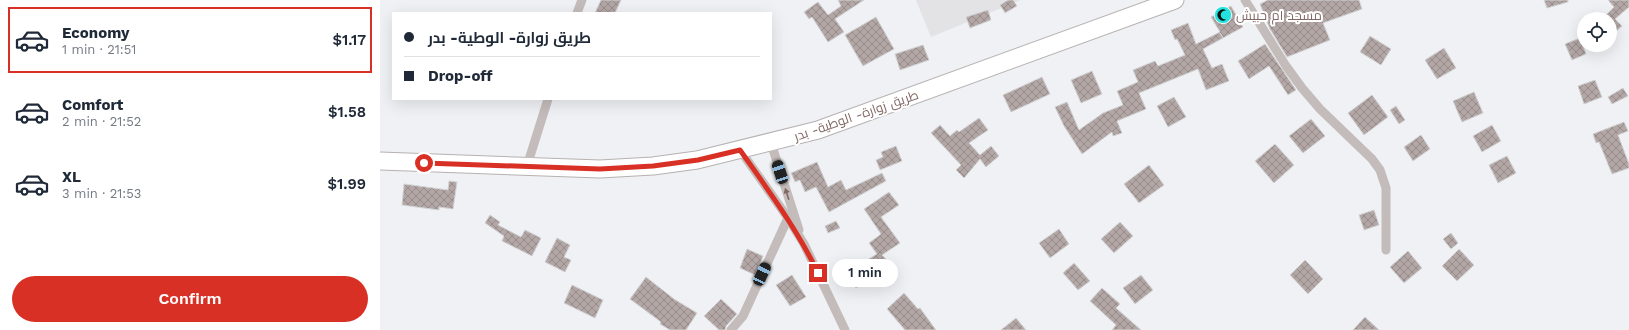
<!DOCTYPE html>
<html lang="en">
<head>
<meta charset="utf-8">
<style>
	body { margin:0; font-family:"Work Sans",Cairo,sans-serif; background:#f6f6f7; color:#1f2937; height:100vh; display:flex; flex-direction:column; font-size:15px; white-space:nowrap }
	* { box-sizing:border-box; margin:0 }
	p { font-size:13px; color:#747a83 }
	.icon { flex:none; width:22px; height:22px; fill:none; stroke:currentColor; stroke-width:2; stroke-linecap:round; stroke-linejoin:round }
	.map { position:relative; flex:1; overflow:hidden }
	.details { display:flex; flex-direction:column; background:#fff; width:380px }
	.details>* { flex:none }
	.top-card { position:absolute; left:12px; top:12px; width:380px; height:88px; border-radius:0px; box-shadow:0 4px 16px #0002; display:grid; align-content:center; height:88px; padding:0 12px; background:#fff }
	.fabs { position:absolute; left:1197px; top:12px; display:grid; gap:8px }
	.fabs a { display:grid; place-items:center; width:40px; height:40px; border-radius:50%; background:#fff; box-shadow:0 4px 16px #0002; font-size:20px }
	.end { position:absolute; width:18px; height:18px; margin:-9px; border:5px solid #d93025; background:#fff; box-shadow:0 0 0 2px #fff }
	.from { border-radius:50% }
	.bubble { position:absolute; height:28px; border-radius:14px; background:#fff; box-shadow:0 4px 16px #0002; font-size:13px; font-weight:600; line-height:28px; text-align:center }
	.car { position:absolute; width:12px; height:24px; margin:-12px -6px; border-radius:5px; box-shadow:0 0 3px 1px #0007; background:linear-gradient(#222 24%,#8ab4d8 0 40%,#222 0 76%,#8ab4d8 0 86%,#222 0) }
	.top-card b { display:flex; align-items:center; gap:14px; height:38px; font-size:15px }
	.top-card b+b { border-top:1px solid #e0e1e3 }
	.top-card i { width:10px; height:10px; background:#1f2937 }
	ul { padding:7px 0 0; list-style:none }
	li { display:flex; align-items:center; gap:12px; height:66px; margin:0 8px 6px; padding:0 4px; border:2px solid transparent; border-radius:0px }
	li div { flex:1 }
	li b { display:block; font-size:15px }
	li em { font-style:normal; font-weight:600 }
	li.selected { border-color:#d93025 }
	li>.icon { width:36px; height:36px; stroke-width:1.5 }
	.button { display:flex; gap:8px; margin-top:auto; padding:8px 12px }
	.button a { flex:1; height:46px; border-radius:24px; background:#d93025; color:#fff; font-size:16px; font-weight:600; line-height:46px; text-align:center }
	main { display:flex; flex:1; min-height:0 }
	.map>svg:first-child { display:block }
	.built { fill:#e3e2e4 }
	.building { fill:url(#building-cross-hatch); stroke:#d2d3d5 }
	.lines { fill:none; stroke-linecap:round; stroke-linejoin:round }
	.highway-casing { stroke:#b7b1b0; stroke-width:19 }
	.street { stroke:#c3bcba; stroke-width:9 }
	.highway { stroke:#fff; stroke-width:17 }
	.oneway { fill:#816863 }
	.route { stroke:#d93025; stroke-width:5 }
	.labels { text-anchor:middle; stroke-width:4; stroke-linejoin:round; paint-order:stroke }
	.poi-label { font-size:13px; fill:#816863; stroke:#fff; text-anchor:start }
	.street-label { font-size:13px; fill:#816863; stroke:#fff }
</style>
</head>
<body>
<main>
<section class="details">
<ul>
<li class="selected"><svg class="icon" aria-label="car" viewBox="0 0 24 24"><path d="M5 17H2v-5l4-1 3-4h7l3 4 3 1v5h-3M9 17h6M6 11h13"/><circle cx="7" cy="17" r="2"/><circle cx="17" cy="17" r="2"/></svg><div><b>Economy</b><p>1 min · 21:51</p></div><em>$1.17</em></li>
<li><svg class="icon" aria-label="car" viewBox="0 0 24 24"><path d="M5 17H2v-5l4-1 3-4h7l3 4 3 1v5h-3M9 17h6M6 11h13"/><circle cx="7" cy="17" r="2"/><circle cx="17" cy="17" r="2"/></svg><div><b>Comfort</b><p>2 min · 21:52</p></div><em>$1.58</em></li>
<li><svg class="icon" aria-label="car" viewBox="0 0 24 24"><path d="M5 17H2v-5l4-1 3-4h7l3 4 3 1v5h-3M9 17h6M6 11h13"/><circle cx="7" cy="17" r="2"/><circle cx="17" cy="17" r="2"/></svg><div><b>XL</b><p>3 min · 21:53</p></div><em>$1.99</em></li>
</ul>
<div class="button"><a>Confirm</a></div>
</section>
<div class="map">
<svg width="1249" height="330" viewBox="0 0 1249 330">
	<defs>
		<pattern id="building-cross-hatch" width="8" height="8" patternUnits="userSpaceOnUse"><rect width="8" height="8" fill="#b3a7a6"/><path d="M0 0l8 8M0 8l8-8" fill="none" stroke="#978c8b"/></pattern>
	</defs>
	<rect width="100%" height="100%" fill="#eff1f4"/>
	<polygon class="built" points="536,0 641,0 551,37"/>
	<g class="building">
		<polygon points="221,0 241,0 235,13 215,13"/>
		<polygon points="458,0 484,0 455,19 464,32 448,42 432,17 429,19 424,12 438,2 448,15 461,6"/>
		<polygon points="628,0 633,0 637,6 625,13 620,5"/>
		<polygon points="888,0 979,0 982,9 943,23 950,40 907,57 890,29 880,4"/>
		<polygon points="1164,0 1188,0 1188,2 1167,8"/>
		<polygon points="1228,0 1249,0 1249,7 1235,19 1242,26 1234,33 1230,29 1230,19 1222,19 1234,7"/>
		<polygon points="851,6 863,27 843,38 840,33 843,38 823,49 832,68 842,64 849,81 826,90 818,69 759,93 766,109 737,121 742,133 733,136 732,132 702,154 684,126 675,107 687,102 699,130 723,113 743,105 737,91 758,82 753,70 775,61 778,66 805,55 797,39 795,40 791,30 808,23 816,44 840,32 831,17"/>
		<polygon points="608,10 611,20 590,28 586,17"/>
		<polygon points="496,17 514,49 483,66 465,35"/>
		<polygon points="990,36 1011,49 1001,65 980,52"/>
		<polygon points="1200,38 1206,54 1192,60 1185,44"/>
		<polygon points="885,44 916,90 908,95 889,66 869,79 858,61"/>
		<polygon points="543,45 549,60 520,70 515,54"/>
		<polygon points="1064,48 1076,68 1057,79 1045,60"/>
		<polygon points="712,71 722,94 701,103 691,80"/>
		<polygon points="662,77 670,94 631,112 623,95"/>
		<polygon points="1215,80 1222,97 1204,104 1198,86"/>
		<polygon points="1243,88 1248,96 1232,104 1228,97"/>
		<polygon points="1094,92 1103,113 1082,122 1073,101"/>
		<polygon points="992,95 1008,117 984,135 968,113"/>
		<polygon points="794,97 806,117 788,127 777,106"/>
		<polygon points="1016,106 1025,120 1019,124 1010,110"/>
		<polygon points="599,118 608,130 589,143 600,155 611,146 619,156 606,167 600,159 584,178 576,170 581,165 551,133 560,125 570,136 577,130 579,132"/>
		<polygon points="931,119 945,136 923,153 909,136"/>
		<polygon points="1244,122 1248,131 1238,135 1249,164 1249,168 1232,174 1219,142 1216,143 1213,134"/>
		<polygon points="1112,125 1121,141 1102,152 1093,136"/>
		<polygon points="1041,135 1050,149 1033,161 1024,147"/>
		<polygon points="895,144 914,165 894,183 875,161"/>
		<polygon points="516,146 522,161 500,170 496,160 503,157 501,152"/>
		<polygon points="1127,156 1136,173 1118,183 1109,165"/>
		<polygon points="437,162 448,187 461,180 466,190 502,173 506,181 449,212 436,187 425,192 420,180 415,182 411,173"/>
		<polygon points="769,165 784,185 759,203 744,184"/>
		<polygon points="69,181 77,182 73,209 59,207 59,210 22,205 24,184 68,190"/>
		<polygon points="509,192 519,205 501,217 520,243 502,255 514,267 508,273 505,269 476,288 466,273 497,254 489,243 501,234 484,209"/>
		<polygon points="994,210 999,225 984,230 979,215"/>
		<polygon points="110,215 120,222 118,225 141,237 145,230 161,238 152,256 122,241 124,236 105,223"/>
		<polygon points="456,221 460,228 448,233 445,226"/>
		<polygon points="740,222 753,236 734,253 721,239"/>
		<polygon points="679,229 689,244 670,258 659,243"/>
		<polygon points="1071,233 1078,243 1071,249 1063,239"/>
		<polygon points="177,238 190,245 184,257 191,260 185,272 165,262"/>
		<polygon points="367,249 383,256 375,275 360,268"/>
		<polygon points="1079,249 1094,265 1077,281 1062,266"/>
		<polygon points="1028,251 1042,268 1024,283 1010,267"/>
		<polygon points="925,260 943,279 928,294 910,275"/>
		<polygon points="694,263 710,281 698,290 683,273"/>
		<polygon points="412,275 426,297 410,306 396,285"/>
		<polygon points="761,275 773,290 755,304 743,288"/>
		<polygon points="266,277 294,299 317,313 306,330 290,330 280,324 281,322 250,299"/>
		<polygon points="192,285 223,300 215,318 184,303"/>
		<polygon points="722,288 740,304 736,308 761,330 732,330 736,325 710,301"/>
		<polygon points="524,293 538,309 540,308 556,330 525,330 507,309"/>
		<polygon points="341,299 357,314 346,326 345,330 339,330 324,316"/>
		<polygon points="985,317 999,330 973,330"/>
		<polygon points="636,318 646,330 621,330"/>
	</g>
	<g class="lines">
		<defs>
			<polyline id="highway" points="0,161 220,169 273,166 317,160 438,130 795,0"/>
		</defs>
		<use href="#highway" class="highway-casing"/>
		<g class="street">
			<polyline points="865,0 906,66 922,88 940,109 992,159 1000,170 1006,188 1006,250"/>
			<polyline points="197,13 202,0"/>
			<polyline points="391,143 419,230"/>
			<polyline points="360,150 408,218 424,244 465,330"/>
			<polyline points="147,166 168,99"/>
			<polyline points="351,330 363,316 408,218"/>
		</g>
		<use href="#highway" class="highway"/>
	</g>
	<defs><path id="oneway-solid" d="M-6-.8H1V-3.2L6.5 0L1 3.2V.8H-6Z"/></defs>
	<use class="oneway" href="#oneway-solid" transform="translate(407 194) rotate(-108)"/>
	<g class="lines">
		<path class="route" d="M 44,163 L 220,169 L 273,166 L 318,160 L 360,150 C 388,190 417,229 438,273"/>
	</g>
	<defs>
		<symbol id="mosque-disc" viewBox="-11 -11 22 22"><circle r="9.5" fill="#21e2dd" stroke="#fff"/><path d="M3.5-4.9A6 6 0 1 0 3.5 4.9A5 5 0 1 1 3.5-4.9Z" fill="#111"/></symbol>
	</defs>
	<g fill-rule="evenodd">
		<use href="#mosque-disc" x="833" y="5" width="20" height="20"/>
	</g>
	<g class="labels">
		<g class="poi-label">
			<text x="856" y="20">مسجد ام حبيش</text>
		</g>
		<g class="street-label">
			<text transform="translate(476 115) rotate(-19)" y="5">طريق زوارة- الوطية- بدر</text>
		</g>
	</g>
</svg>
<div class="fabs">
<a><svg class="icon" aria-label="locate" viewBox="0 0 24 24"><circle cx="12" cy="12" r="6"/><path d="M12 2v4M12 18v4M2 12h4M18 12h4"/></svg></a>
</div>
<i class="end from" style="left:44px;top:163px"></i>
<i class="end" style="left:438px;top:273px"></i>
<div class="bubble" style="left:452px;top:259px;width:66px">1 min</div>
<i class="car" style="left:400px;top:172px;rotate:342deg"></i>
<i class="car" style="left:382px;top:274px;rotate:25deg"></i>
<div class="top-card">
<b><i class="from"></i>طريق زوارة- الوطية- بدر</b>
<b><i></i>Drop-off</b>
</div>
</div>
</main>
</body>
</html>
